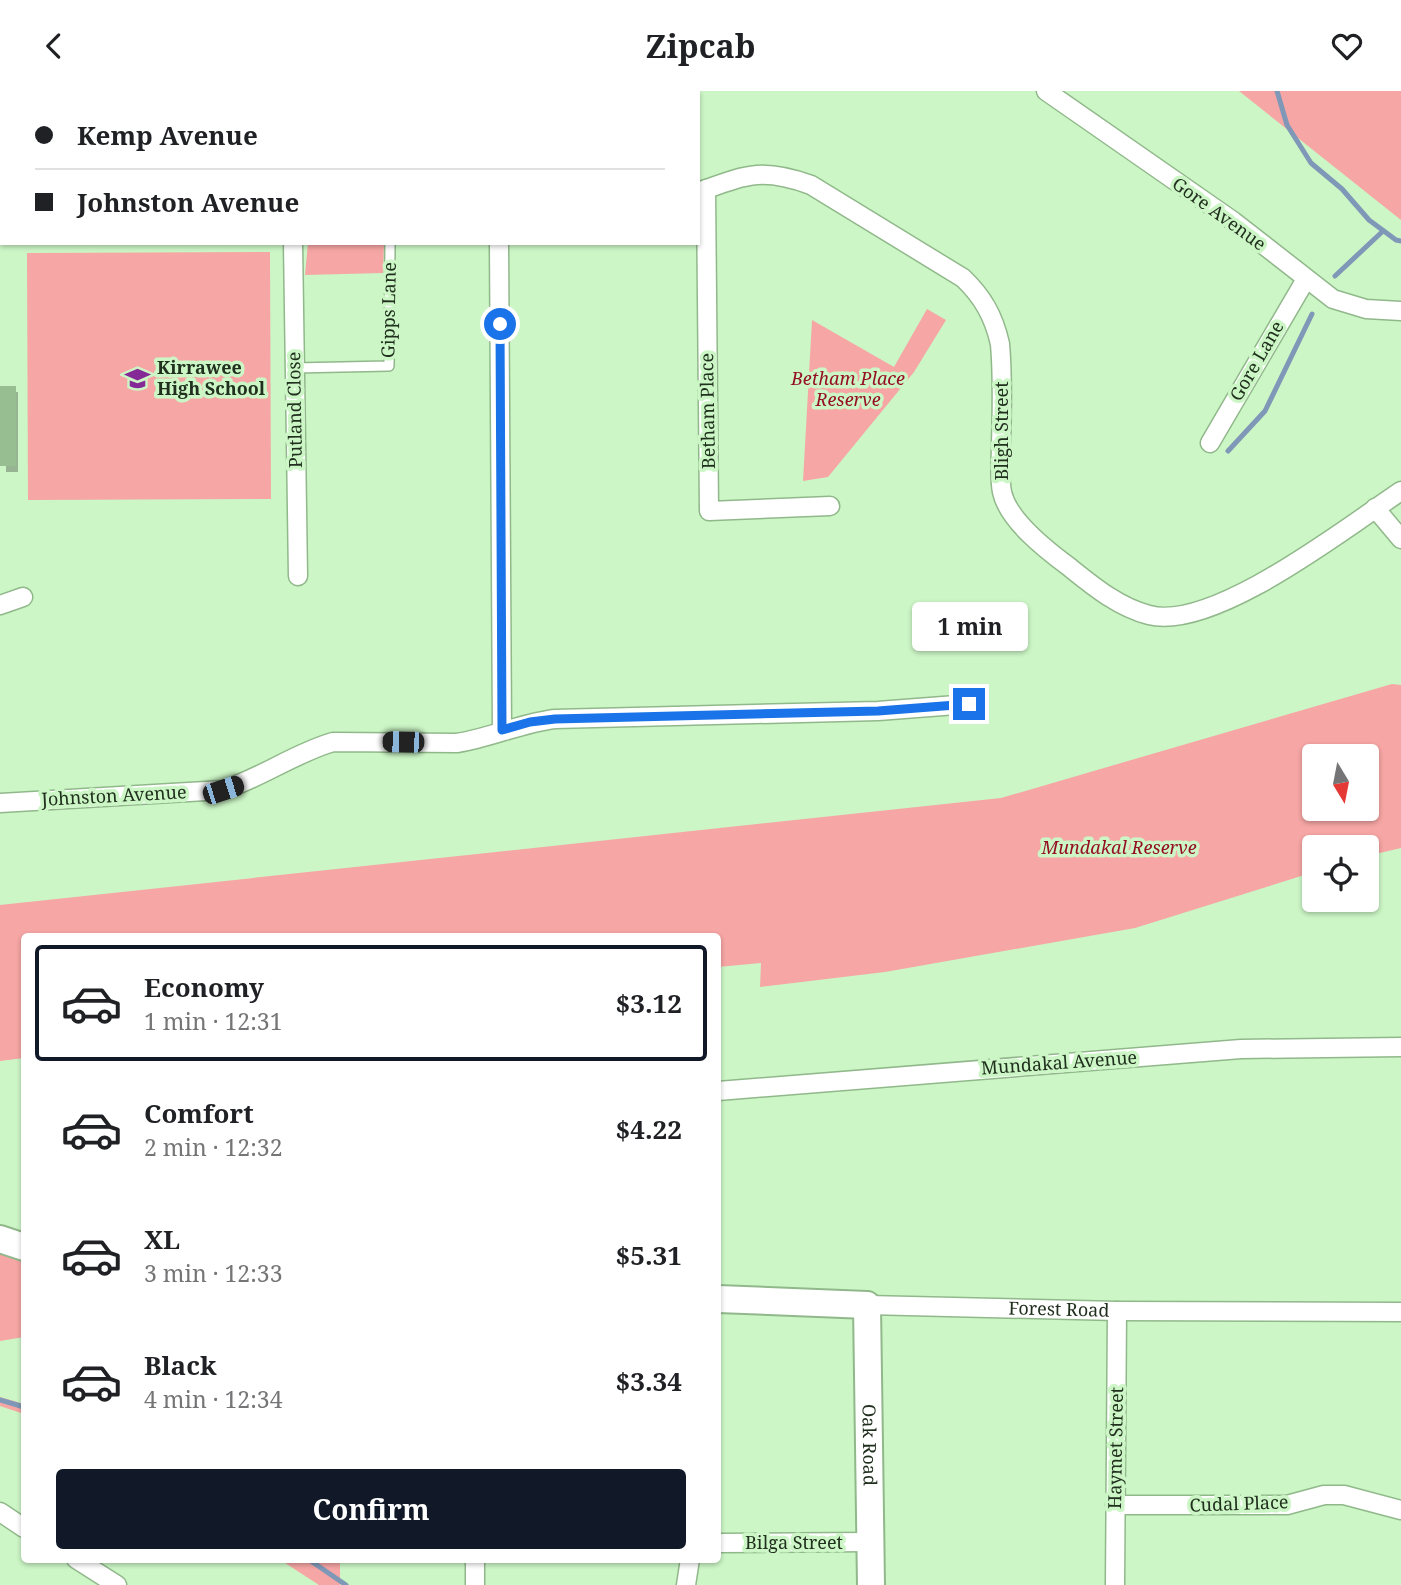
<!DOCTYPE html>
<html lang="en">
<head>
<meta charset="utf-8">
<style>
	body { margin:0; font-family:"Noto Serif",serif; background:#f6f6f6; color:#202124; height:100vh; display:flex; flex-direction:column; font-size:26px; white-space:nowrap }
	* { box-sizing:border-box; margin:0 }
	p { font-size:23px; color:#757577 }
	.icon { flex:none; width:38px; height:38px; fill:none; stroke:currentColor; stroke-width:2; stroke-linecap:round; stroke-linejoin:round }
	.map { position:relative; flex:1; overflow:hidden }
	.drawer { position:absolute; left:21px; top:842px; width:700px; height:630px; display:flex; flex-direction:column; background:#fff; border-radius:7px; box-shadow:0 2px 5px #0004 }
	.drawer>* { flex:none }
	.hud { position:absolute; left:0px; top:0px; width:700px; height:154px; box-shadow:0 2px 5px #0004; display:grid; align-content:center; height:154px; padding:0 35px; background:#fff }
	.needle { width:46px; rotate:170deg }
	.fabs { position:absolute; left:1302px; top:653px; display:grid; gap:14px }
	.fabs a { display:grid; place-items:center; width:77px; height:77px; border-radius:7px; background:#fff; box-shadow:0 2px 5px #0004; font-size:35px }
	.end { position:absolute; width:32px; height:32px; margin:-16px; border:9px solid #1a73e8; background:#fff; box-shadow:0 0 0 4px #fff }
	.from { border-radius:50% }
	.bubble { position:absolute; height:49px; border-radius:7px; background:#fff; box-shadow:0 2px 5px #0004; font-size:23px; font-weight:700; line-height:49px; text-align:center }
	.car { position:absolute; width:21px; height:42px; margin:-21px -10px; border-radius:9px; box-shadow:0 0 5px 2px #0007; background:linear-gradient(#222 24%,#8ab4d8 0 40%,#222 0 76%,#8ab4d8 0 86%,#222 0) }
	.hud b { display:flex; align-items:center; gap:24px; height:66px; font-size:26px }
	.hud b+b { border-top:2px solid #e0e0e0 }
	.hud i { width:18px; height:18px; background:#202124 }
	ul { padding:12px 0 0; list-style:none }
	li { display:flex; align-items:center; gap:21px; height:116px; margin:0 14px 10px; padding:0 21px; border:4px solid transparent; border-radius:7px }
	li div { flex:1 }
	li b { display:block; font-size:26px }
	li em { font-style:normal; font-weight:700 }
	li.on { border-color:#111827 }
	li>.icon { width:63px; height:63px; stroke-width:1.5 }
	.cta { display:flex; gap:14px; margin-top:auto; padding:14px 35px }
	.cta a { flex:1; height:80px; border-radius:7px; background:#111827; color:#fff; font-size:28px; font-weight:700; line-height:80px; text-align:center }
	header { display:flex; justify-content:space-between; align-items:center; height:91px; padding:0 35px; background:#fff; font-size:32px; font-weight:700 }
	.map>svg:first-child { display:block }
	.green { fill:#f6a6a4; fill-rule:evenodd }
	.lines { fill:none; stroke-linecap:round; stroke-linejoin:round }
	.stream { stroke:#7f98b7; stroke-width:5 }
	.building { fill:#97be90; filter:url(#shadow) }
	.lane-casing { stroke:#91b88b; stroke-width:12 }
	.street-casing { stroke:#91b88b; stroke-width:21 }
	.secondary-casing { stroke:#91b88b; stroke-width:30 }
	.lane { stroke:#fff; stroke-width:9 }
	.street { stroke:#fff; stroke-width:18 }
	.secondary { stroke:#fff; stroke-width:26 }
	.route { stroke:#1a73e8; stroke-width:9 }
	.labels { text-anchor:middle; stroke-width:7; stroke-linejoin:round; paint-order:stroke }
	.street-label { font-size:18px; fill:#21301e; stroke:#ccf6c6 }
	.poi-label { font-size:18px; font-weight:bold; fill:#21301e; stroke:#ccf6c6; text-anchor:start }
	.park-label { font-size:18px; font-style:italic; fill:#940f24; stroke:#ccf6c6 }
</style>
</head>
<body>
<header><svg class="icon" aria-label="back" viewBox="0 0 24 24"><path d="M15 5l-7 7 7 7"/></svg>Zipcab<svg class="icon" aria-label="heart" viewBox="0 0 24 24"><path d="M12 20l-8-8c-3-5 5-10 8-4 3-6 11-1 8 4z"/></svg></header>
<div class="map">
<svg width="1401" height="1494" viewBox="0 0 1401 1494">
	<defs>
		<filter id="shadow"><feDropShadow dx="6" dy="6" stdDeviation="0" flood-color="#0004"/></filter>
	</defs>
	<rect width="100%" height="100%" fill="#ccf6c6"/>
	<g class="green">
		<polygon points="1239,0 1401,0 1401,129"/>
		<polygon points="308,152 384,152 383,182 305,184"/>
		<polygon points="270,161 271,408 28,409 27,162"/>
		<polygon points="927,218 946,229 914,281 828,386 803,390 812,229 894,276"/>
		<path d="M 1392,593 L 1401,594 L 1401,757 L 1367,765 L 1367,756 L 1314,756 L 1314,781 L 1135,837 L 885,881 L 760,896 L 761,872 L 718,876 L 718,845 L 24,845 L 24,967 L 0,970 L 0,814 L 1001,707 ZM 1314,665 L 1367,665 L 1367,718 L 1314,718 Z"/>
		<polygon points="0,1157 24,1167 24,1246 0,1250"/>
		<polygon points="0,1306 24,1313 24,1323 0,1315"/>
		<polygon points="279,1468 340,1468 340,1494 319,1494"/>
	</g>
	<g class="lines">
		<g class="stream">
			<polyline points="1277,0 1287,34 1311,72 1342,98 1369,129 1396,149 1401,150"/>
			<polyline points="1335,185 1383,140"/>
			<polyline points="1228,360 1265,320 1312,223"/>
			<polyline points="0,1309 24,1316"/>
			<polyline points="308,1468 346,1494"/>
		</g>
	</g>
	<rect class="building" x="0" y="295" width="16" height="80"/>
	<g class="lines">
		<defs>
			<polyline id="lane" points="294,277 389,275 390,152"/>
			<g id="street">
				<polyline points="15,0 19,2"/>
				<polyline points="151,0 151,2"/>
				<polyline points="1046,0 1233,130 1333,208 1366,218 1401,220"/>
				<polyline points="706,98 709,420 830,415"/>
				<path d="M 698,101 C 746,84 761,76 811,94 L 963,187 C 983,206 994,226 1000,253 C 1003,286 1002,320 1001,353 C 1001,369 999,386 1002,401 C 1008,429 1045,458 1068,475 C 1093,495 1118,516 1149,524 C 1213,541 1347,436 1401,400"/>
				<polyline points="0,133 2,133"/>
				<polyline points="293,152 298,485"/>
				<polyline points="499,152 502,639"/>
				<polyline points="1210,352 1306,188"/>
				<polyline points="1375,417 1401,448"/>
				<polyline points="0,514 23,506"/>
				<path d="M 0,712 L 223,699 C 261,687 295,662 333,651 L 457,652 C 490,647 521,632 555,628 L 878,620 L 969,613"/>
				<polyline points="718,1000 1241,958 1401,956"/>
				<path id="s1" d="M 867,1214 L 1117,1220 L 1401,1221"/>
				<polyline points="1115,1414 1287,1414 1324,1404 1344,1404 1401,1419"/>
				<polyline points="0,1421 24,1437"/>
				<polyline points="718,1452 871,1451"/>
				<polyline points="76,1468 117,1494"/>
				<polyline points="475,1468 475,1494"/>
				<polyline points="686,1494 690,1468"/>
				<polyline points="1115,1494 1117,1220"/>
			</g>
			<g id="secondary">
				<polyline points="0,1148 24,1156"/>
				<path id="s2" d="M 718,1208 L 867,1214 L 871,1494"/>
			</g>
		</defs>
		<use href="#lane" class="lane-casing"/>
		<use href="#street" class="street-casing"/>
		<use href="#secondary" class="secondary-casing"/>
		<use href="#lane" class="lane"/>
		<use href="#street" class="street"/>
		<use href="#secondary" class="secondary"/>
	</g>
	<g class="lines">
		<polyline class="route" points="500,233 502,639 530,631 555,628 878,620 969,613"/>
	</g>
	<defs>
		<symbol id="school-bare" viewBox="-9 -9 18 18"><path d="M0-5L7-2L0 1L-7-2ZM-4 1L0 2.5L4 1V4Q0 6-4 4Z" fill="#842995" stroke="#ccf6c6" stroke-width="2.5" paint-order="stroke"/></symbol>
	</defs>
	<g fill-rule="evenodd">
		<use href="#school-bare" x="120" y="270" width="35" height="35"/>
	</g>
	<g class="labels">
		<g class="street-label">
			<text transform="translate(1219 123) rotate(36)" y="6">Gore Avenue</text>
			<text transform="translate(389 219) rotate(-89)" y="6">Gipps Lane</text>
			<text transform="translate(1257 270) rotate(-60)" y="6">Gore Lane</text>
			<text transform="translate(295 319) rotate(-91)" y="6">Putland Close</text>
			<text transform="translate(708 320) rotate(-91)" y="6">Betham Place</text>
			<text transform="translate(1002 340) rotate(-90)" y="6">Bligh Street</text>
			<text transform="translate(114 705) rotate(-3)" y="6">Johnston Avenue</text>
			<text transform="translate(1059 972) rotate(-4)" y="6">Mundakal Avenue</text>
			<text dy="6" stroke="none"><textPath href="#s1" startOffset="192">Forest Road</textPath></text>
			<text dy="6" stroke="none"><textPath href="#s2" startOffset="289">Oak Road</textPath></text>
			<text transform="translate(1116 1357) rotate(-89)" y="6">Haymet Street</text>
			<text transform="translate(1239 1413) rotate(-2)" y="6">Cudal Place</text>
			<text x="794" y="1458">Bilga Street</text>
		</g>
		<g class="poi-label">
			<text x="157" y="283">Kirrawee<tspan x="157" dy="21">High School</tspan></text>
		</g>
		<g class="park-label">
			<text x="848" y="294">Betham Place<tspan x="848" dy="21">Reserve</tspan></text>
			<text x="1119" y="763">Mundakal Reserve</text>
		</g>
	</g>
</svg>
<div class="fabs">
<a><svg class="needle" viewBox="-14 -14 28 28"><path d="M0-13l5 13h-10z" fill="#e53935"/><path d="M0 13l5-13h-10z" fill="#757577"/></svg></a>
<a><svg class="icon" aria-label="locate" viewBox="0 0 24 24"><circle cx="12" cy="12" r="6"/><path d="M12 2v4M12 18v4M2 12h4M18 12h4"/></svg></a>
</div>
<i class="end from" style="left:500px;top:233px"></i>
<i class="end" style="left:969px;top:613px"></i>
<div class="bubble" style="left:912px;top:511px;width:116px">1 min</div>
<i class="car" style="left:403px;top:651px;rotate:271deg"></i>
<i class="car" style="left:223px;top:699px;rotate:72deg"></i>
<div class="hud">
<b><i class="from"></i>Kemp Avenue</b>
<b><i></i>Johnston Avenue</b>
</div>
<section class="drawer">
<ul>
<li class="on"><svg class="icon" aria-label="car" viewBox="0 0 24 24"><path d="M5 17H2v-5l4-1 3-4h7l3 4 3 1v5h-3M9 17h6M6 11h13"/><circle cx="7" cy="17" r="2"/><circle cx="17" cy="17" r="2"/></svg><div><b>Economy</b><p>1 min · 12:31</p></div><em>$3.12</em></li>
<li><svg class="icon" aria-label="car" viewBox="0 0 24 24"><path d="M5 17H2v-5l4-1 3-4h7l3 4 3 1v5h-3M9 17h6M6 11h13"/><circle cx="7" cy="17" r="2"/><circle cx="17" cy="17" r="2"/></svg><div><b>Comfort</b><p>2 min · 12:32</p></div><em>$4.22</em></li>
<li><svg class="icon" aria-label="car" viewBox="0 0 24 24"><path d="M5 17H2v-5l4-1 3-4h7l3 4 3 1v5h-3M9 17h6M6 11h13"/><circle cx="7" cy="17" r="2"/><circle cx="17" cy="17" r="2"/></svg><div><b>XL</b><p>3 min · 12:33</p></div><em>$5.31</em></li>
<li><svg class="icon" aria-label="car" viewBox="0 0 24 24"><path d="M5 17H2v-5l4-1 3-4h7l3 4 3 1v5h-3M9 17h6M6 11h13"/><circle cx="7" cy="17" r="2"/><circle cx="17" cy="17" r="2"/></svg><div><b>Black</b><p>4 min · 12:34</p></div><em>$3.34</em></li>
</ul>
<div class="cta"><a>Confirm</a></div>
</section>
</div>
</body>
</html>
